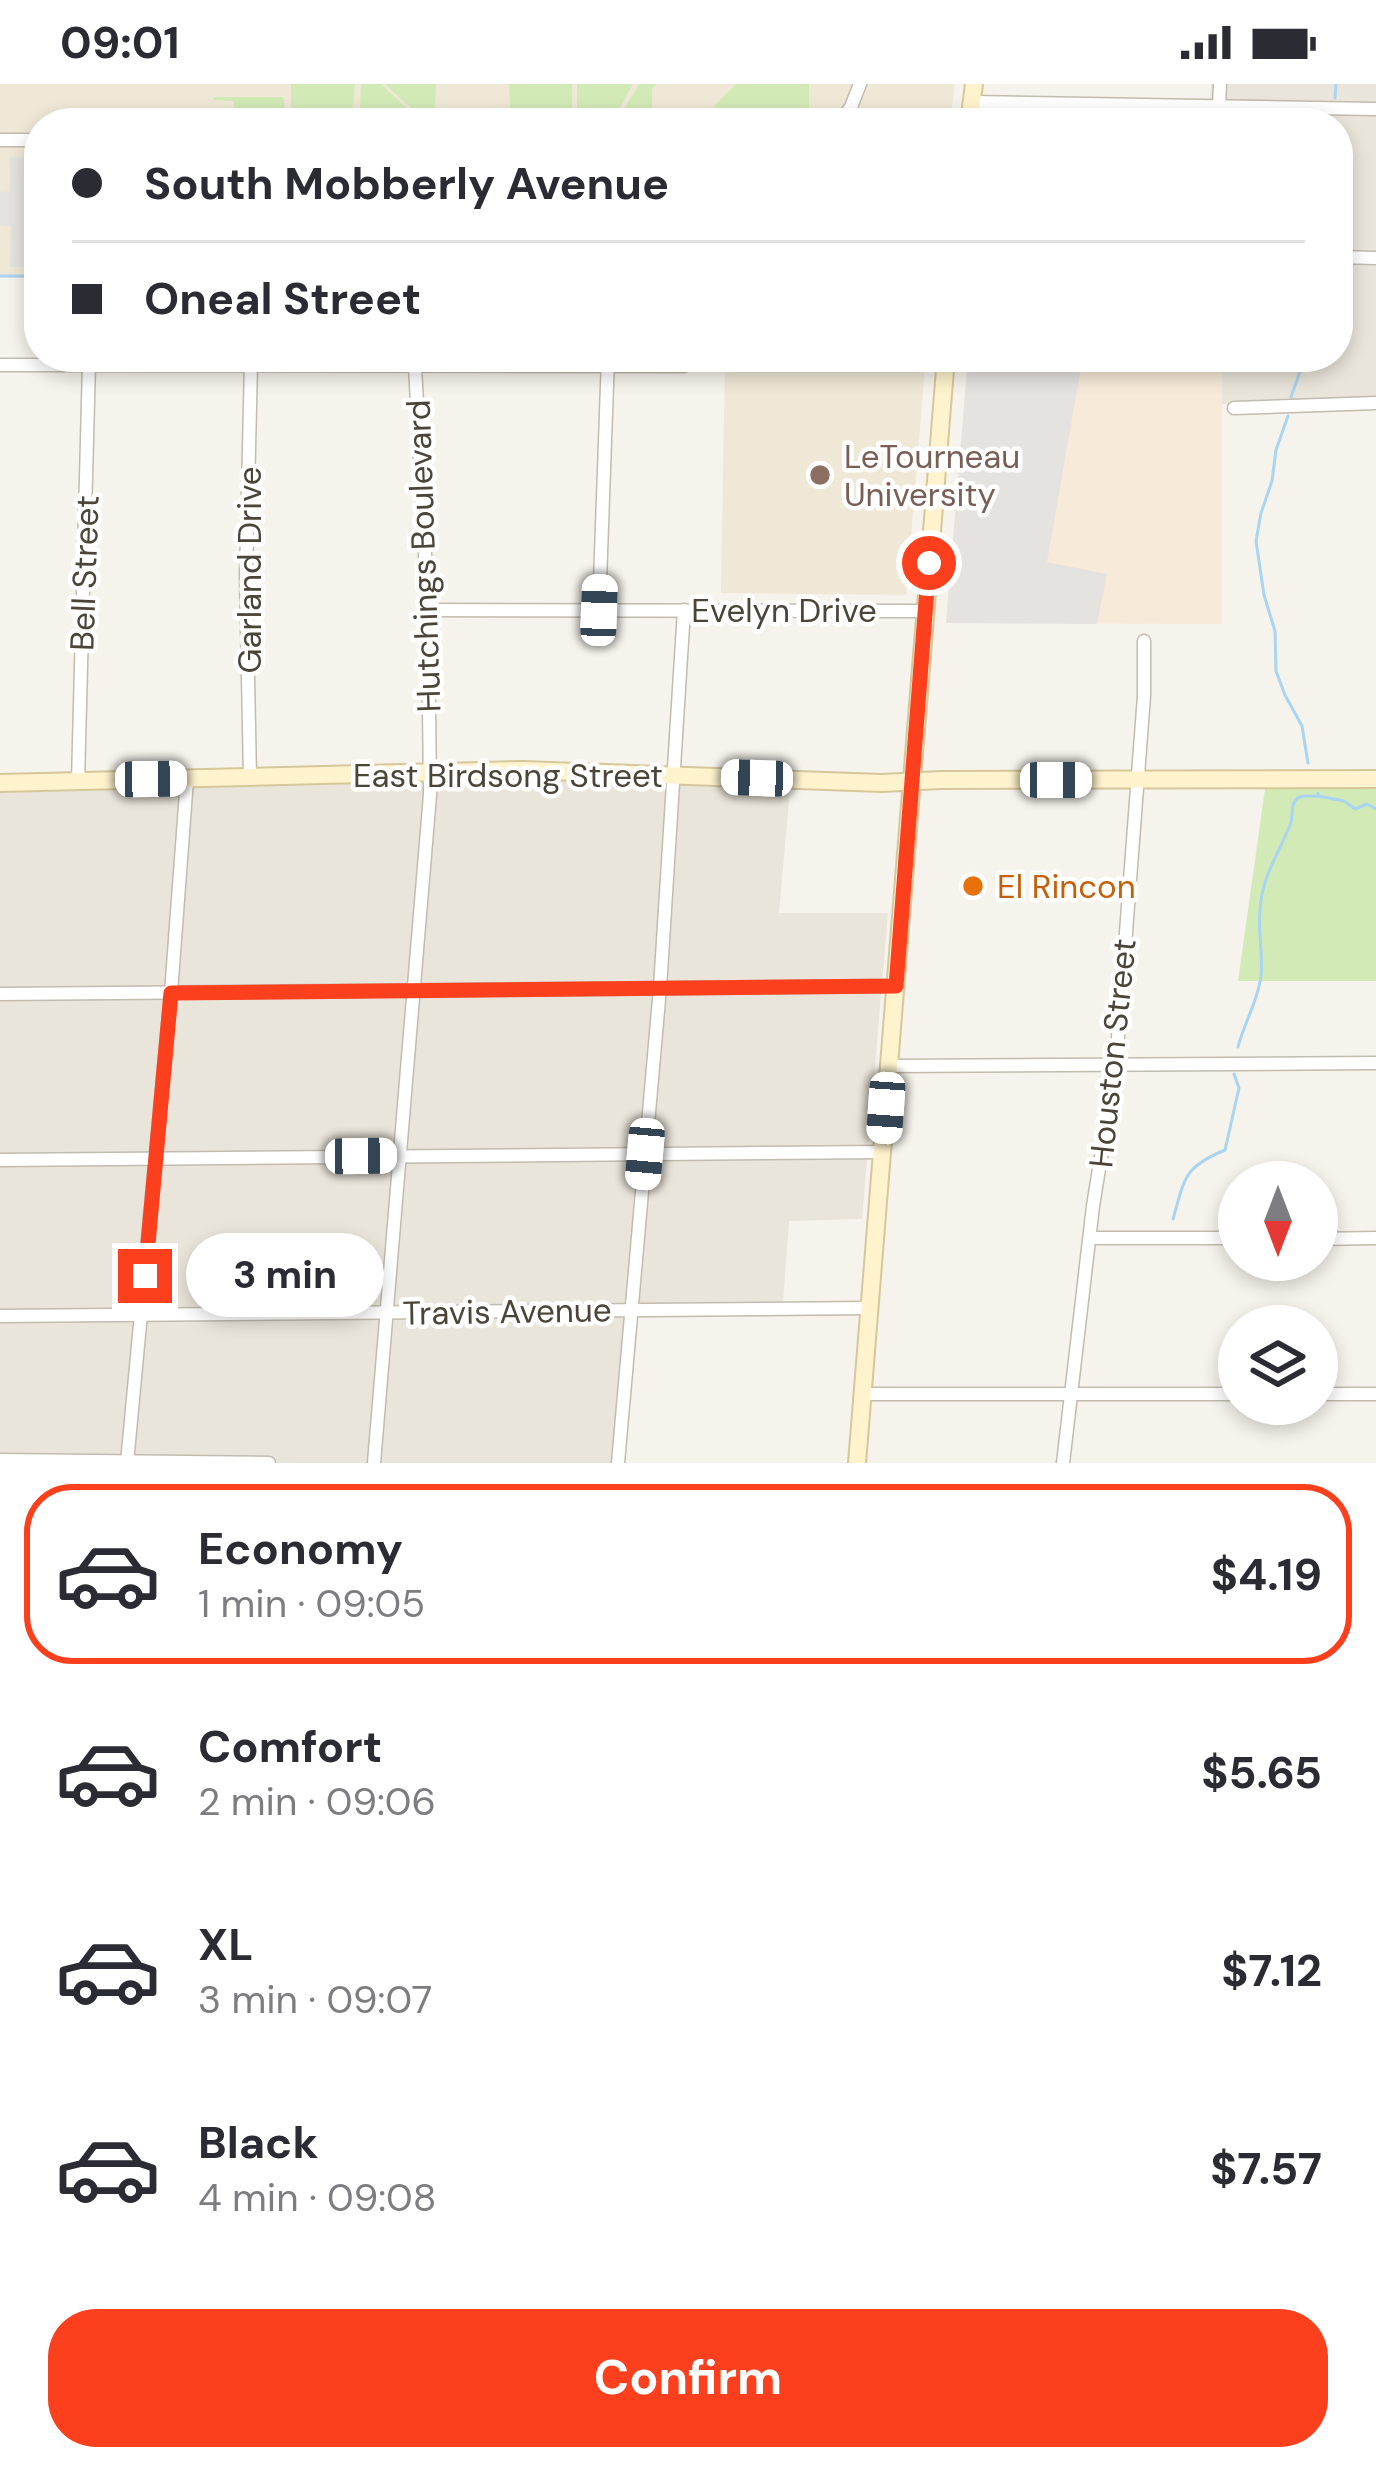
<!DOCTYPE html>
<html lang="en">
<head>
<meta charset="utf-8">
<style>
	body { margin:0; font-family:"DM Sans",sans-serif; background:#f7f7f7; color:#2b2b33; height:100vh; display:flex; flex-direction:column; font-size:45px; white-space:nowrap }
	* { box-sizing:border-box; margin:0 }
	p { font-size:39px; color:#7c7c81 }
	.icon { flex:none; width:66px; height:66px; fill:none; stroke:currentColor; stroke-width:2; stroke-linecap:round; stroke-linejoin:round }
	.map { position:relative; height:1379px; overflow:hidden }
	.details { display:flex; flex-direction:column; background:#fff; flex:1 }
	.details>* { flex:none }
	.hud { position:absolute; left:24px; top:24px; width:1329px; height:264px; border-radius:48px; box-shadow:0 6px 18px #0003; display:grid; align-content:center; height:264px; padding:0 48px; background:#fff }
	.needle { width:78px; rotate:180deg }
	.fabs { position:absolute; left:1218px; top:1077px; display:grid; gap:24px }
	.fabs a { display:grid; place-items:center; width:120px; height:120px; border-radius:50%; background:#fff; box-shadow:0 6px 18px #0003; font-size:60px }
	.end { position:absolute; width:54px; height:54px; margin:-27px; border:15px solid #fc3f1d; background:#fff; box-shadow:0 0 0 6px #fff }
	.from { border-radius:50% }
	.bubble { position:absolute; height:84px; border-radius:42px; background:#fff; box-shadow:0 6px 18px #0003; font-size:39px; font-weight:700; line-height:84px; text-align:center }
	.car { position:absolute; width:36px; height:72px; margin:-36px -18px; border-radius:15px; box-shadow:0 0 9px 3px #0007; background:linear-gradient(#fff 24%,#345 0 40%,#fff 0 76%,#345 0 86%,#fff 0) }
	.hud b { display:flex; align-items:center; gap:42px; height:114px; font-size:45px }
	.hud b+b { border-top:3px solid #e1e1e2 }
	.hud i { width:30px; height:30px; background:#2b2b33 }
	ul { padding:21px 0 0; list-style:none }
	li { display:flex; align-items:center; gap:36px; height:180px; margin:0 24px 18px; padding:0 24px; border:6px solid transparent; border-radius:48px }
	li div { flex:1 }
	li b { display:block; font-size:45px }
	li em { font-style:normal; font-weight:700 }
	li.active { border-color:#fc3f1d }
	li>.icon { width:108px; height:108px; stroke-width:1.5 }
	.cta { display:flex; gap:24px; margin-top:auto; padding:24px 48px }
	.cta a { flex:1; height:138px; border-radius:48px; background:#fc3f1d; color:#fff; font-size:48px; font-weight:700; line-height:138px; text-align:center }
	.status { display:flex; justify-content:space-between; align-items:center; height:84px; padding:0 60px; background:#fff; direction:ltr }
	.status svg { height:33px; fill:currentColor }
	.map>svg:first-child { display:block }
	.residential { fill:#eae5da }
	.commercial { fill:#f7ead8 }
	.education { fill:#efe8d6 }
	.green { fill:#d2eab5 }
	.parking { fill:#e5e3e0 }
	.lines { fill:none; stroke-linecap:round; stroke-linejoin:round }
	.stream { stroke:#a9d4f2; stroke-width:3 }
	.street-casing { stroke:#c2bbae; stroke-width:15 }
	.secondary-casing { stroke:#d6c79b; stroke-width:20 }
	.street { stroke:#fff; stroke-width:12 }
	.secondary { stroke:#fff3cd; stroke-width:16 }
	.route { stroke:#fc3f1d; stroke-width:15 }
	.education-dot { fill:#8d6e63; stroke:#fff; stroke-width:4.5 }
	.food-dot { fill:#e8710a; stroke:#fff; stroke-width:4.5 }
	.labels { text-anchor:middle; stroke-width:9; stroke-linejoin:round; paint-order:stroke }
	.education-label { font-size:33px; fill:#785e54; stroke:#fff; text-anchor:start }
	.street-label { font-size:33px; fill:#4b4439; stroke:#fff }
	.food-label { font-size:33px; fill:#c56008; stroke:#fff; text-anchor:start }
</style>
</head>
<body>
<div class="status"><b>09:01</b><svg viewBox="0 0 49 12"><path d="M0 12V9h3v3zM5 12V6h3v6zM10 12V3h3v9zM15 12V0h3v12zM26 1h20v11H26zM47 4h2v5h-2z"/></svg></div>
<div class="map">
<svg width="1376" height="1379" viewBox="0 0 1376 1379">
	<rect width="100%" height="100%" fill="#f6f3ec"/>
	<g class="residential">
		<polygon points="1211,0 1376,0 1376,313 1222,320 1222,273 1338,273 1338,39 1162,39 1162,36 1209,37"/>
		<polygon points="534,693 790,705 779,829 888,829 862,1135 789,1137 782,1232 637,1231 625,1379 0,1379 0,707"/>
	</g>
	<polygon class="commercial" points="970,273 1222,273 1222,540 946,539"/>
	<g class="education">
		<polygon points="0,0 955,0 950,39 39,39 39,194 0,194"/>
		<polygon points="725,273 926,273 906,511 721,509"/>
	</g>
	<g class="green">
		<polygon points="291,0 355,0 353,24 339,39 307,39 291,22"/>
		<polygon points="361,0 381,0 422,39 375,39 360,24"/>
		<polygon points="385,0 436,0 434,39 427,39"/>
		<polygon points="509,0 572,0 572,39 511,39"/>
		<polygon points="577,0 633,0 611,39 577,39"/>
		<polygon points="639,0 657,0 652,5 652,34 665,36 665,39 616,39"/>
		<polygon points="736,0 809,0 809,39 687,39 704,32"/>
		<polygon points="213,13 283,13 285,23 270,39 222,39 220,38 234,37 234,17 214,16"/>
		<polygon points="1376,704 1376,897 1238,897 1265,705"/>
	</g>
	<g class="parking">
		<polygon points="10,73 39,74 39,125 29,125 29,183 10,183 11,142 0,141 0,108 10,107"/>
		<polygon points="968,273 1092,273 1081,284 1047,478 1107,490 1097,540 946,539"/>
	</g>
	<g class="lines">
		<g class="stream">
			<polyline points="1335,14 1336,0"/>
			<polyline points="0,192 39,192"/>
			<polyline points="1291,313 1305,273"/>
			<polyline points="1288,332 1276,366 1272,397 1261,429 1256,457 1264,511 1275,547 1276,587 1285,611 1302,642 1308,679"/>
			<polyline points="1318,709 1318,712 1344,717 1355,725 1367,720 1376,725"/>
			<path d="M 1238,963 C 1244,939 1258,917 1261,892 C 1263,870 1258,848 1260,826 C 1262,790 1280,769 1291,738 C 1293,730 1290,717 1300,713 C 1306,711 1312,713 1318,712"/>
			<path d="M 1173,1135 C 1185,1093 1184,1083 1225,1066 L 1239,1004 L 1234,990"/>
		</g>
		<defs>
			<g id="street">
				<polyline points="972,18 1376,25"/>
				<polyline points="1219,24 1220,0"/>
				<polyline points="839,39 851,23 860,0"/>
				<polyline points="0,56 39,56"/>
				<polyline points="1338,173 1376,174"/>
				<polyline points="0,281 684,282"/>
				<polyline points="1234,324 1376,319"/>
				<polyline points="428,526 925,527"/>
				<polyline points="599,526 608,273"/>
				<polyline points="250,693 246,491 251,280"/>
				<polyline points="78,697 89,280"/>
				<polyline points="0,910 896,902"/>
				<polyline points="889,982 1376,979"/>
				<polyline points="0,1076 883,1068"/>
				<polyline points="1090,1154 1239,1154"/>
				<polyline points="1317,1155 1376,1154"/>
				<polyline points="0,1232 870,1224"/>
				<polyline points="862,1310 1239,1310"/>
				<polyline points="1317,1310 1376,1310"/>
				<polyline points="0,1376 269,1379"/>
				<polyline points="127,1379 171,909 187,695"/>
				<polyline points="374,1379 430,711 428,526 415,282"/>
				<polyline points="618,1379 660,904 684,526"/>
				<polyline points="1063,1379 1093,1122 1116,980 1144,612 1144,557"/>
			</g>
			<g id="secondary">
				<polyline points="969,39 974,0"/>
				<polyline points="0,699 523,686 882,699 941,696 1376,695"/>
				<polyline points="857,1379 946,273"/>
			</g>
		</defs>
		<use href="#street" class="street-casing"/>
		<use href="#secondary" class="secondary-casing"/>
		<use href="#street" class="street"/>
		<use href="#secondary" class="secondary"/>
	</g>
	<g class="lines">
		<polyline class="route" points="145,1192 171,909 896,902 929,479"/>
	</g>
	<circle class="education-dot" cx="820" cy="391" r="12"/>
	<circle class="food-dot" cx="973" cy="802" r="12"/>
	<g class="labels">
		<g class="education-label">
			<text x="844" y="384">LeTourneau<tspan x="844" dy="38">University</tspan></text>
		</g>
		<g class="street-label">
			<text transform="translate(423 472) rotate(-92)" y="12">Hutchings Boulevard</text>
			<text transform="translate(249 486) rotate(-90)" y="12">Garland Drive</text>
			<text transform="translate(84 489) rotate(-88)" y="12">Bell Street</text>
			<text x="784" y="538">Evelyn Drive</text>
			<text x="508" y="703">East Birdsong Street</text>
			<text transform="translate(1112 969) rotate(-84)" y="12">Houston Street</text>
			<text transform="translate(507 1227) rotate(-1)" y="12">Travis Avenue</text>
		</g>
		<g class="food-label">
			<text x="997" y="814">El Rincon</text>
		</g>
	</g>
</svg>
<div class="fabs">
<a><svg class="needle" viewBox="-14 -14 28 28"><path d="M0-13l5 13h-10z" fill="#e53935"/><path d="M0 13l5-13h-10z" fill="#7c7c81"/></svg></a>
<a><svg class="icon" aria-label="layers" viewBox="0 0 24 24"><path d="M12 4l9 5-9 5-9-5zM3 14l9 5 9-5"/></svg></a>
</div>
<i class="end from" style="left:929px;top:479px"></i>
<i class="end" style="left:145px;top:1192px"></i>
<div class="bubble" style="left:186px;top:1149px;width:198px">3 min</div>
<i class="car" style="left:599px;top:526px;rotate:2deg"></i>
<i class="car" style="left:757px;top:694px;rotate:272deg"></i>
<i class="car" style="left:151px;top:695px;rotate:89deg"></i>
<i class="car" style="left:1056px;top:696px;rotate:90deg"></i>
<i class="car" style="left:886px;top:1024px;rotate:184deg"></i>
<i class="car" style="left:645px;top:1070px;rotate:185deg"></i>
<i class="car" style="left:361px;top:1072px;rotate:89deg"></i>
<div class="hud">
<b><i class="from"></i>South Mobberly Avenue</b>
<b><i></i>Oneal Street</b>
</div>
</div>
<section class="details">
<ul>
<li class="active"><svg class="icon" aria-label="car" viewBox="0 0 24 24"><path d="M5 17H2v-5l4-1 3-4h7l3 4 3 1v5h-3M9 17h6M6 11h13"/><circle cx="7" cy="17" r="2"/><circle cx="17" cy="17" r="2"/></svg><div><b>Economy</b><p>1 min · 09:05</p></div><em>$4.19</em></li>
<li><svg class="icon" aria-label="car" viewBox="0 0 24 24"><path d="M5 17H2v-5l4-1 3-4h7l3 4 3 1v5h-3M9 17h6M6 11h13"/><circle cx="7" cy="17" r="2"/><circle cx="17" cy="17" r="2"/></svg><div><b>Comfort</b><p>2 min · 09:06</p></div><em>$5.65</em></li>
<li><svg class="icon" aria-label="car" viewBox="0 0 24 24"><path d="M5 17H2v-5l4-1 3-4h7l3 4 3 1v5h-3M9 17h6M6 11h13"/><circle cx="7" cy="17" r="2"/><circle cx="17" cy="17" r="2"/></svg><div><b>XL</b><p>3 min · 09:07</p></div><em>$7.12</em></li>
<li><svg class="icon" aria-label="car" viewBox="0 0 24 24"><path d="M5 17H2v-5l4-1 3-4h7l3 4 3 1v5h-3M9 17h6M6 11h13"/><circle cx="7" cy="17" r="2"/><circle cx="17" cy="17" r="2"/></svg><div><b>Black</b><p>4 min · 09:08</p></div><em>$7.57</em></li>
</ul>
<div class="cta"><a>Confirm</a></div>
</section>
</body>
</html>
